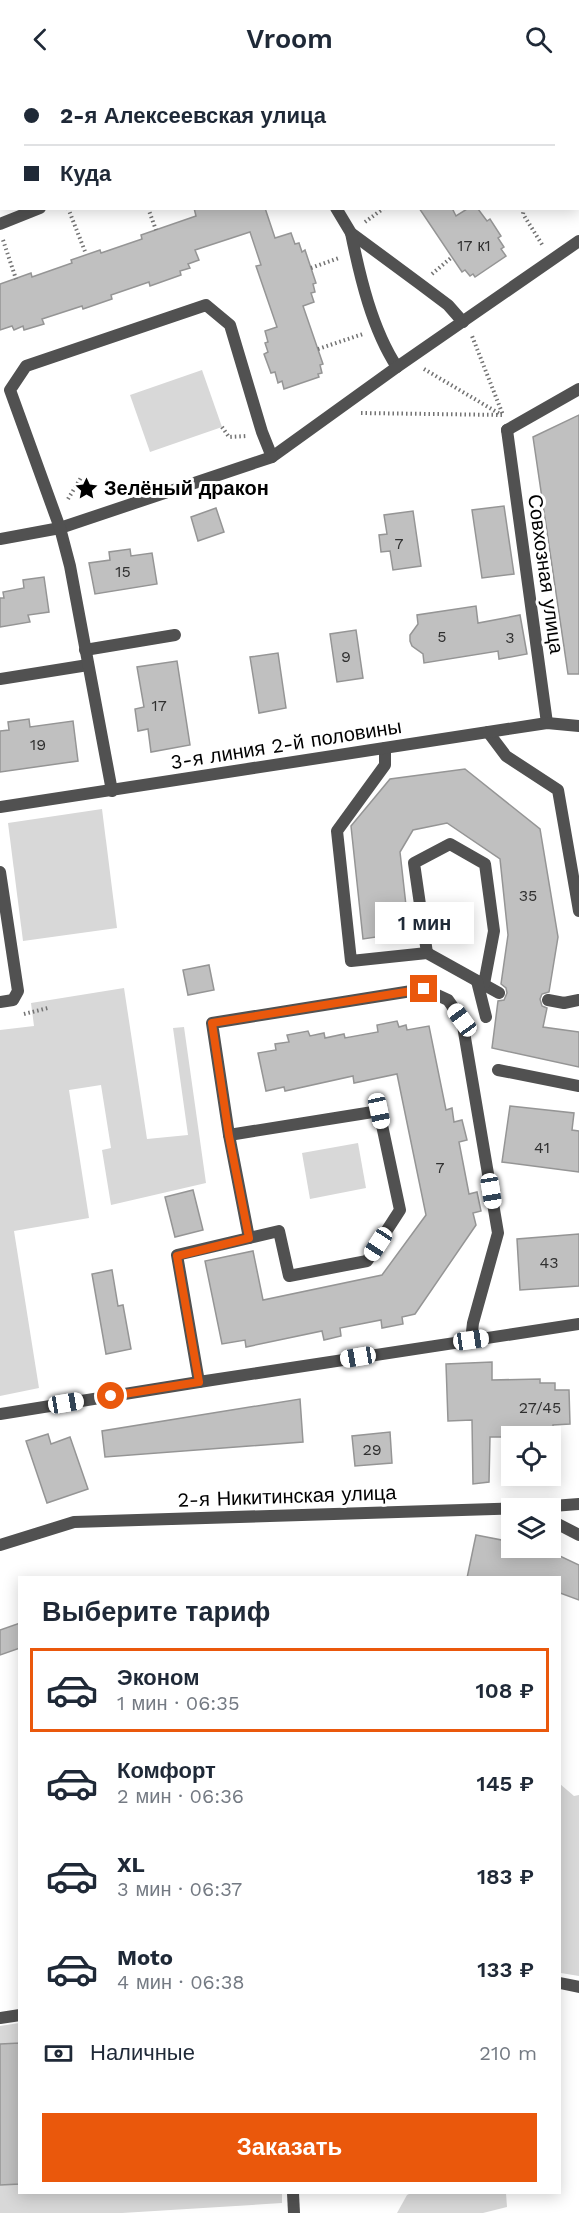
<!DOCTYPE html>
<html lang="ru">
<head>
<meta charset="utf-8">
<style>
	body { margin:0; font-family:"Work Sans",sans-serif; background:#f6f6f7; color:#1f2937; height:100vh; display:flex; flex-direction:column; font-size:22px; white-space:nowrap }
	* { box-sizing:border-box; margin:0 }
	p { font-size:20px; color:#747a83 }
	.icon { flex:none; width:33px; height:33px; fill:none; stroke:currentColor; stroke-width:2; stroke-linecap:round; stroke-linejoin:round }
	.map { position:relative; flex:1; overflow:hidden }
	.side { position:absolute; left:18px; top:1498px; width:543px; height:618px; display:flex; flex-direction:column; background:#fff; border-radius:0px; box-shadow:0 3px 15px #0003 }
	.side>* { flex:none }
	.hud { position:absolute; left:0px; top:0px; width:579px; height:132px; box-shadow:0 3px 15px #0003; display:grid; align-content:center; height:132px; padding:0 24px; background:#fff }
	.fabs { position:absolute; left:501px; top:1348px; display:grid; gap:12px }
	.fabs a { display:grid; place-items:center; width:60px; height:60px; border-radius:0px; background:#fff; box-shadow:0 3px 15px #0003; font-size:30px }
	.end { position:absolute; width:27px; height:27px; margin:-14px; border:8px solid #ea580c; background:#fff; box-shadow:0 0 0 3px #fff }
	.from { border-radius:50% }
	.bubble { position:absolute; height:42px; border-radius:0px; background:#fff; box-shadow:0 3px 15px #0003; font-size:20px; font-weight:600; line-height:42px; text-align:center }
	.car { position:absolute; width:18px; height:36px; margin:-18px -9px; border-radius:8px; box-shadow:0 0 4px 2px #0007; background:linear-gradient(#fff 24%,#345 0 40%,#fff 0 76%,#345 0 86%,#fff 0) }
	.hud b { display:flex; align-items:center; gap:21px; height:57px; font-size:22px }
	.hud b+b { border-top:2px solid #e0e1e3 }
	.hud i { width:15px; height:15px; background:#1f2937 }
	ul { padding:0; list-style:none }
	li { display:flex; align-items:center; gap:18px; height:84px; margin:0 12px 9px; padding:0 12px; border:3px solid transparent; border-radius:0px }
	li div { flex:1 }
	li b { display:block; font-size:22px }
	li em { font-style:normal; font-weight:600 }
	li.active { border-color:#ea580c }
	li>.icon { width:54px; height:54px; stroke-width:1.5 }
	h2 { padding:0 24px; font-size:27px; line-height:72px }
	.pay { display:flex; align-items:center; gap:15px; height:66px; padding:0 24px; font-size:22px }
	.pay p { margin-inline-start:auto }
	.action { display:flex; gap:12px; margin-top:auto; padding:12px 24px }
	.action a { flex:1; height:69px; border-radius:0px; background:#ea580c; color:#fff; font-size:24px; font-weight:600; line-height:69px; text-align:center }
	header { display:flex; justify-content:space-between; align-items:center; height:78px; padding:0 24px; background:#fff; font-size:27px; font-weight:600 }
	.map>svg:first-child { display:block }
	.green { fill:#d8d8d8 }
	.building { fill:#c0c0c0; stroke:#959595; stroke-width:1.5 }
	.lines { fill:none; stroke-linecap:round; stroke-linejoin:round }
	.path { stroke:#737373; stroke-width:4; stroke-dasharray:1.5 3; stroke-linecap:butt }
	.lane { stroke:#515151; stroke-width:12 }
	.street { stroke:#515151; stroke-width:12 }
	.route { stroke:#ea580c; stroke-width:8 }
	.labels { text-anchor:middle; stroke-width:6; stroke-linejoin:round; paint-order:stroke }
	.number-label { font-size:16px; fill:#303030 }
	.poi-label { font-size:20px; font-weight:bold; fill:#000; stroke:#fff; text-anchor:start }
	.street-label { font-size:20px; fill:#000; stroke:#fff }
</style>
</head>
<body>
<header><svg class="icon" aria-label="back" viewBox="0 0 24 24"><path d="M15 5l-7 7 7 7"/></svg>Vroom<svg class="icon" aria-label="search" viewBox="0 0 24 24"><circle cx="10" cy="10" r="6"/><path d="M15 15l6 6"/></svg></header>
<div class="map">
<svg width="579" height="2135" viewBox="0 0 579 2135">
	<rect width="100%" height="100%" fill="#fff"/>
	<g class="green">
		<polygon points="202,292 222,349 150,374 130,317"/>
		<polygon points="102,731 117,850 23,863 8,745"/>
		<polygon points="124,910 147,1061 188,1057 173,950 184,949 206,1105 111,1127 102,1072 111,1070 101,1007 69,1012 89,1140 14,1153 39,1310 0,1318 0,952 34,948 31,925"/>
		<polygon points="358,1065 366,1110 310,1121 302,1075"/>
		<polygon points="560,1706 574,1718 579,1717 579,1898 561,1895 560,1886"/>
		<polygon points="19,1945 20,2115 282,2115 282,2125 122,2135 0,2135 0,1948"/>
		<polygon points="411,2115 506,2115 507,2129 483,2135 397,2135 407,2117"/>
	</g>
	<g class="building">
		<polygon points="194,130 265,130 275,160 291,155 295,166 299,165 302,174 305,172 316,205 313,206 315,214 311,215 314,224 303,228 323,286 320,287 322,295 318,296 319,299 284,311 282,303 278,305 275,294 271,295 264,276 268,274 265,265 268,264 265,253 277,249 256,188 261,187 250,154 195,172 199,182 188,186 190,190 180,193 181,197 150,208 149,204 111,217 112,221 83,231 82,228 42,241 44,246 24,252 23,248 14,252 12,248 0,252 0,206 31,195 32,199 72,185 71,182 100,172 101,175 142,161 141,157 196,138"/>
		<polygon points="419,130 452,130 456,138 467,131 478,131 487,143 490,141 501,158 498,160 504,169 501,171 506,178 475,199 473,196 470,198 465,192 462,194"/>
		<polygon points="579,337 579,596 568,596 533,359"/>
		<polygon points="504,428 514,496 482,500 472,432"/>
		<polygon points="216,430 224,454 198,463 191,439"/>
		<polygon points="413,433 421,488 393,492 390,473 381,474 379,457 387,456 384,437"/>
		<polygon points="130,471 131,478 152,475 157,506 95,516 89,485 110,482 109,474"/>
		<polygon points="44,499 49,534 28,537 30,544 0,549 0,520 4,520 3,514 24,510 23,502"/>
		<polygon points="476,528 478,545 520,537 527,576 499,581 498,573 424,585 423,576 412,568 410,563 410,557 418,546 417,537"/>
		<polygon points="356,552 363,600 337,604 330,556"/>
		<polygon points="278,575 286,630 259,635 250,579"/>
		<polygon points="177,583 190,667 151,674 148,651 138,653 135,631 144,629 137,589"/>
		<polygon points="29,641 30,649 73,643 78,683 0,694 0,653 9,652 8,644"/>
		<polygon points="465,691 540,751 558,859 549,914 542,916 540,921 542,928 547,930 543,949 579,954 579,989 492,970 498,923 504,922 507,915 506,910 501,906 508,857 500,781 447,745 413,752 400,774 409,854 363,861 351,748 390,701"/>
		<polygon points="209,887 214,912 188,917 183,892"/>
		<polygon points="397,943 399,949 406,947 407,952 429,948 446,1032 452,1030 454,1044 462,1042 467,1062 459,1064 469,1116 477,1114 481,1133 473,1135 476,1147 415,1236 402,1239 403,1246 382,1250 381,1242 340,1250 341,1258 324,1262 322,1253 246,1269 245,1262 222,1266 205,1183 253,1173 263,1222 382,1197 426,1137 397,996 354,1005 353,998 285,1013 284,1009 266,1013 258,975 276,972 275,966 289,964 287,957 308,953 310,958 324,955 325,960 344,956 345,960 378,954 377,947"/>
		<polygon points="510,1028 574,1035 572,1052 579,1053 579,1094 502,1084"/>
		<polygon points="193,1112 203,1152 175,1159 165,1119"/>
		<polygon points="579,1156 579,1208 520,1212 517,1161"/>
		<polygon points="112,1192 118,1228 123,1227 131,1271 106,1276 92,1196"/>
		<polygon points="492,1284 492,1302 540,1301 540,1305 555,1305 555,1312 569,1312 570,1346 553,1347 553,1353 537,1353 537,1359 490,1359 489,1404 473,1406 472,1342 448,1343 446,1286"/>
		<polygon points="300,1321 303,1364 105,1379 102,1353"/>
		<polygon points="390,1354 392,1385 355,1388 352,1358"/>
		<polygon points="48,1356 51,1366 70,1359 88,1411 47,1425 26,1363"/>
		<polygon points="476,1457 512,1464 512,1470 543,1470 579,1487 579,1522 560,1515 560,1500 467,1500"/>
		<polygon points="20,1545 20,1570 0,1577 0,1552"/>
		<polygon points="20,1965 20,2106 0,2107 0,1966"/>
	</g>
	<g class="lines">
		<g class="path">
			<polyline points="374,0 375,2"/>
			<polyline points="192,2 192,0"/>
			<polyline points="68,130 86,176"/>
			<polyline points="148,130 156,152"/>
			<polyline points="524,130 523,136 543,168"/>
			<polyline points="365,144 384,130"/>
			<polyline points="3,162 16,201"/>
			<polyline points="311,190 339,180"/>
			<polyline points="432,196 452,179"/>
			<polyline points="318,271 363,256"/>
			<polyline points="424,291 500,336"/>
			<polyline points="361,335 503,337 472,258"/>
			<polyline points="222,349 229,359 247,358"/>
			<polyline points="68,421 82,398"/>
			<polyline points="24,936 48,930"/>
		</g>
		<g class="lane">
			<polyline points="257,0 258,2"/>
			<polyline points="311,2 314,0"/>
			<polyline points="578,19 579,18"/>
			<polyline points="336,130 351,155 420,206 448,227 463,244"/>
			<polyline points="0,146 40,130"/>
			<path d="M 351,155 C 360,199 372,251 397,289"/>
			<polyline points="507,352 579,311"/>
			<polyline points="0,461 60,450 272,379 397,289 579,163"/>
			<polyline points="85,572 175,557"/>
			<polyline points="0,601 88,587"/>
			<polyline points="488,654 506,678 558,712 579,833"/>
			<polyline points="385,670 385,687 337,753 351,883 427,875 499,915"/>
			<polyline points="112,713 70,488 60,450 10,312 26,288 206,227 230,247 262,354 272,379"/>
			<polyline points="0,794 18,913 13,922 0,924"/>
			<polyline points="427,875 414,785 450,766 485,786 494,853 484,906"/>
			<polyline points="477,903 486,939"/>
			<polyline points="548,922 564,925 579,922"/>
			<polyline points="498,992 579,1008"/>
			<polyline points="249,1160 229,1057 212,945 424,911 448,922 462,942 498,1155 473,1245 471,1262"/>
			<polyline points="199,1304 177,1177 279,1153 289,1198 367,1183 400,1132 379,1033 229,1057"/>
			<polyline points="293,2115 294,2135"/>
		</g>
		<g class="street">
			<polyline points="507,352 547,645"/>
			<polyline points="0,729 547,645 579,648"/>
			<polyline points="0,1336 199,1304 579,1246"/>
			<polyline points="550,1442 579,1457"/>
			<polyline points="0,1467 74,1444 527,1430 579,1426"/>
			<polyline points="560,1905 579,1909"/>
			<polyline points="0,1940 20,1937"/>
		</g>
	</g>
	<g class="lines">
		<polyline class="route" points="111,1318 199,1304 177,1178 249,1160 229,1058 212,945 424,911"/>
	</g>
	<defs>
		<symbol id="sight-bare" viewBox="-9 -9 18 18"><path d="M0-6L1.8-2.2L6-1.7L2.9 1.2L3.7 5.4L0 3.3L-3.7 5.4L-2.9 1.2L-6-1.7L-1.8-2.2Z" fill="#000" stroke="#fff" stroke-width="2.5" paint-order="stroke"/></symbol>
	</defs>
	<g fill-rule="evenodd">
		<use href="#sight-bare" x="70" y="394" width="33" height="33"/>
	</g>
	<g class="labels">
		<g class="number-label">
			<text x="474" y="173">17 к1</text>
			<text x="399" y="471">7</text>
			<text x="123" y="499">15</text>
			<text x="442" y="564">5</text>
			<text x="510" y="565">3</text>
			<text x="346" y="584">9</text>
			<text x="159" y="633">17</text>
			<text x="38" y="672">19</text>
			<text x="528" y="823">35</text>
			<text x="542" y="1075">41</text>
			<text x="440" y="1095">7</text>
			<text x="549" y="1190">43</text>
			<text x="540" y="1335">27/45</text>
			<text x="372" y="1377">29</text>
		</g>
		<g class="poi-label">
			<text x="104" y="417">Зелёный дракон</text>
		</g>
		<g class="street-label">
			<text transform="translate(546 496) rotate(82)" y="7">Совхозная улица</text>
			<text transform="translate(286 666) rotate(-9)" y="7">3-я линия 2-й половины</text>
			<text transform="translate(287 1418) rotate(-2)" y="7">2-я Никитинская улица</text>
		</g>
	</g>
</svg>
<div class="fabs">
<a><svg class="icon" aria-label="locate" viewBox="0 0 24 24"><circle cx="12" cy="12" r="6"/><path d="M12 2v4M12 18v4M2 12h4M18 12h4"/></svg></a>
<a><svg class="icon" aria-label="layers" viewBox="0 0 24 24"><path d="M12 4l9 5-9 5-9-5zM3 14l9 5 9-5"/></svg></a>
</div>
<i class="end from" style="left:111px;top:1318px"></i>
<i class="end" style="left:424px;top:911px"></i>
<div class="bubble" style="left:375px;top:824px;width:99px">1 мин</div>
<i class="car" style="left:462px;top:942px;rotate:324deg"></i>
<i class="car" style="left:379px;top:1033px;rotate:168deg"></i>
<i class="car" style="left:491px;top:1113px;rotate:171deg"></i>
<i class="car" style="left:378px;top:1166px;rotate:213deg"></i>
<i class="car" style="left:471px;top:1262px;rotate:82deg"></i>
<i class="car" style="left:358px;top:1279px;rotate:261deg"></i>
<i class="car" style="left:66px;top:1325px;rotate:81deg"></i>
<div class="hud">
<b><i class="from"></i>2-я Алексеевская улица</b>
<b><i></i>Куда</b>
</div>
<section class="side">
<h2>Выберите тариф</h2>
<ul>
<li class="active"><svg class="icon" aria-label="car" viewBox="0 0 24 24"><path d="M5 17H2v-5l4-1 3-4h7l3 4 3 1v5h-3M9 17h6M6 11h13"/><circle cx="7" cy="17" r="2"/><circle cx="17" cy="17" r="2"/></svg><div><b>Эконом</b><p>1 мин · 06:35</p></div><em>108 ₽</em></li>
<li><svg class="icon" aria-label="car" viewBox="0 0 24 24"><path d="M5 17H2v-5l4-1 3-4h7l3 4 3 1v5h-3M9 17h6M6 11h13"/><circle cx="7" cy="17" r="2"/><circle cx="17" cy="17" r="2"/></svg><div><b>Комфорт</b><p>2 мин · 06:36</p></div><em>145 ₽</em></li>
<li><svg class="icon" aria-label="car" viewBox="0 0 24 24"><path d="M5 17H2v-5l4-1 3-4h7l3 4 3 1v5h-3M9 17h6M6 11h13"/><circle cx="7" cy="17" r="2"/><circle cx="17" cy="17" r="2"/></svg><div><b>XL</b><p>3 мин · 06:37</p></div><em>183 ₽</em></li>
<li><svg class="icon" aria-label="car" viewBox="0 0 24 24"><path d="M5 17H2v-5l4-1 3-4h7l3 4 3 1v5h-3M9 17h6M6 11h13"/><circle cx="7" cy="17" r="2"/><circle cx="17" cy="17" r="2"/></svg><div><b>Moto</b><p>4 мин · 06:38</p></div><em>133 ₽</em></li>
</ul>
<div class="pay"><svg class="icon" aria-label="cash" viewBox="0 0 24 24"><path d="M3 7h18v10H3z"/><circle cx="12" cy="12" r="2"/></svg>Наличные<p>210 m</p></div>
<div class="action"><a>Заказать</a></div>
</section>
</div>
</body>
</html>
